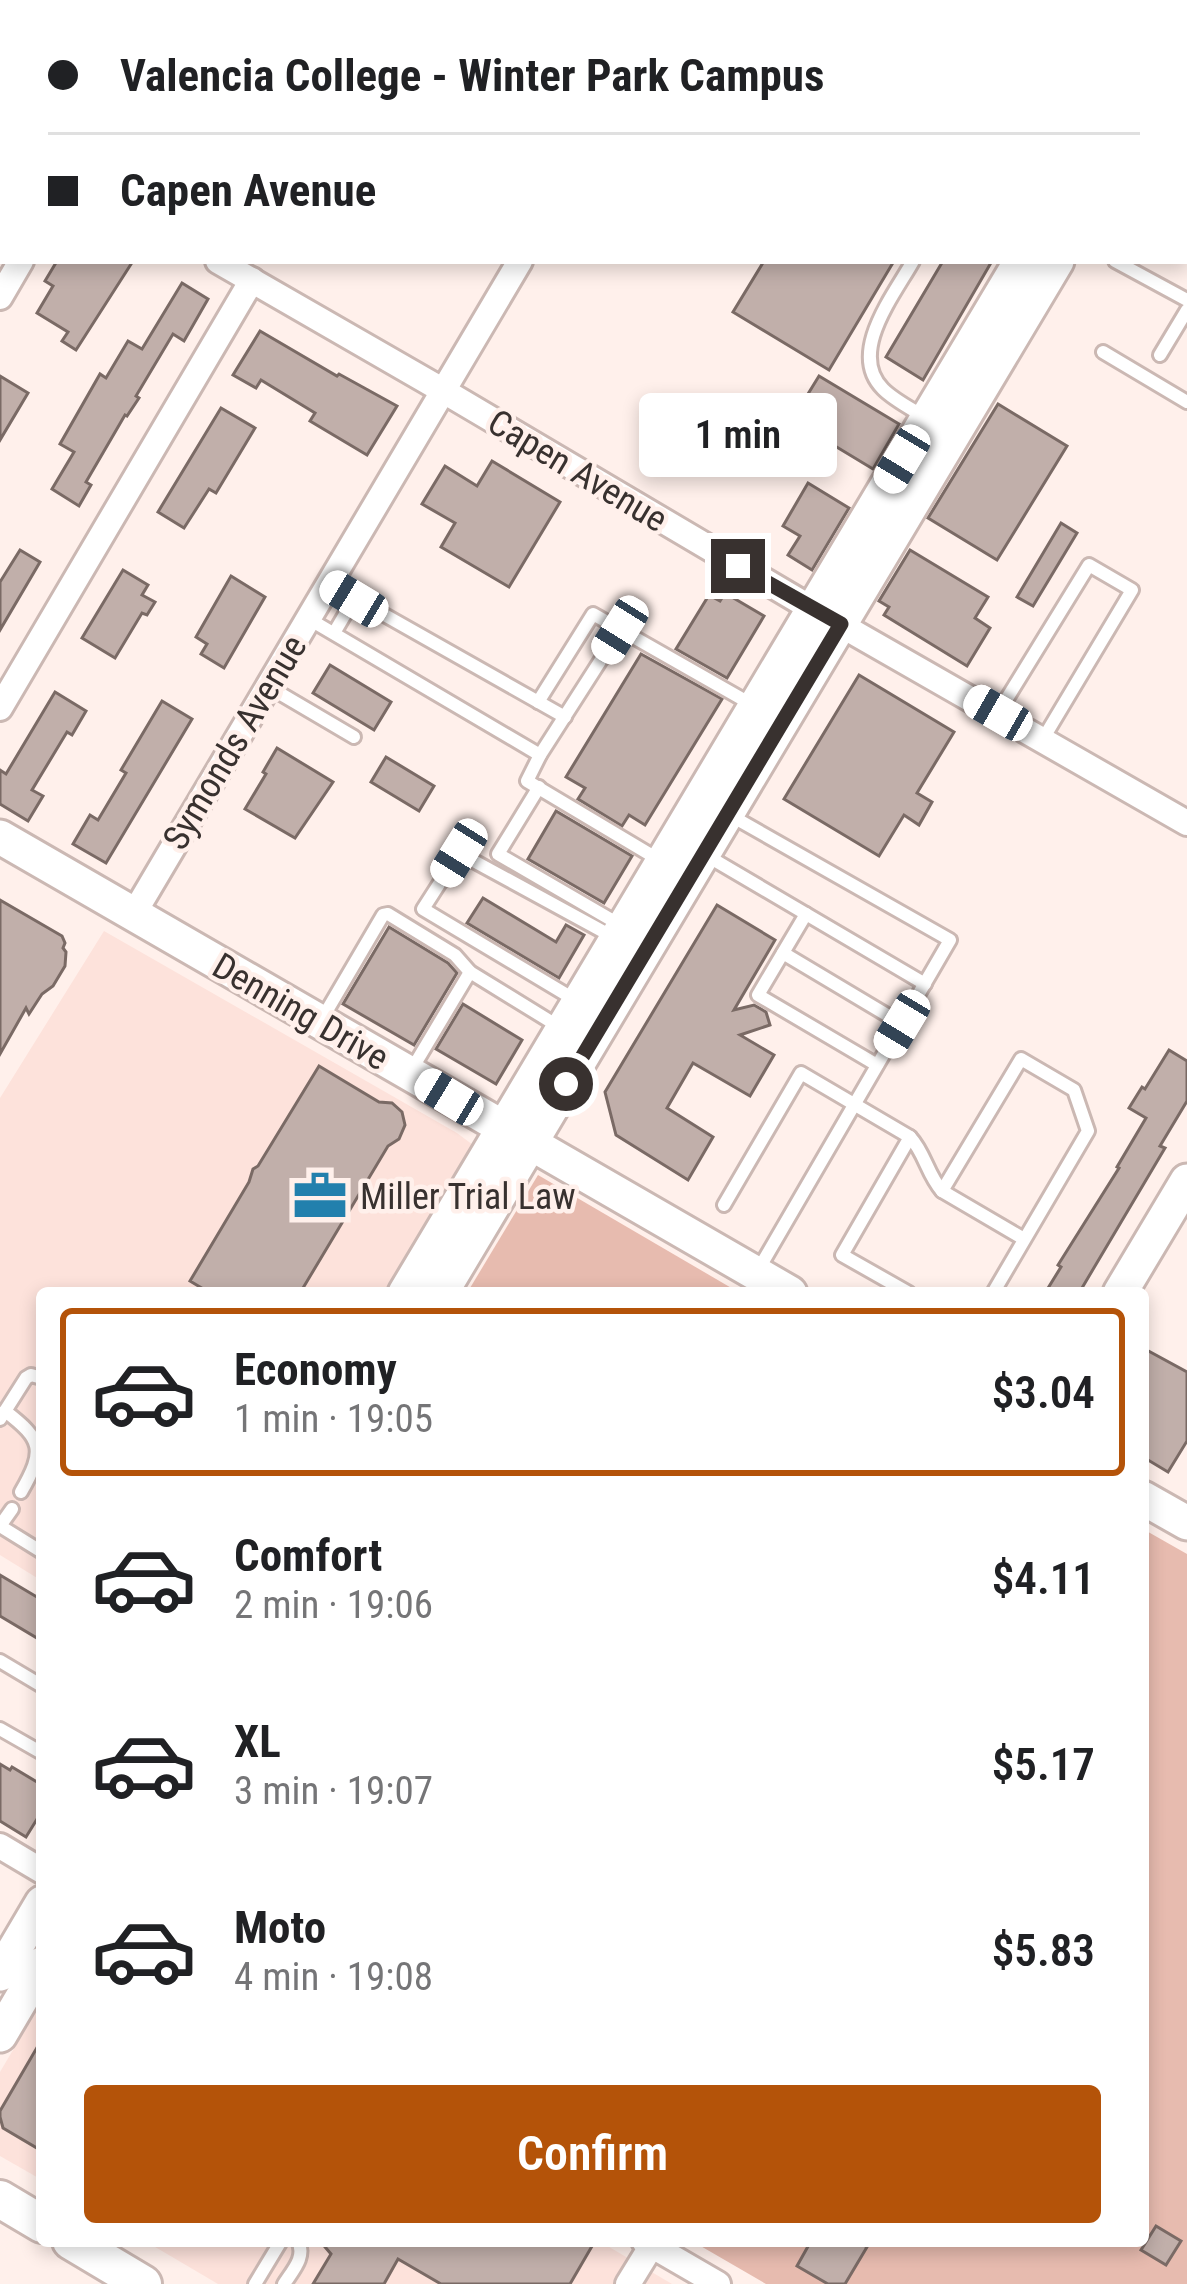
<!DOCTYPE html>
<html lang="en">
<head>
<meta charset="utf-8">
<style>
	body { margin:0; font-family:"Roboto Condensed",sans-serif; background:#f6f6f6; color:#202124; height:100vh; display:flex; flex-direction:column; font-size:45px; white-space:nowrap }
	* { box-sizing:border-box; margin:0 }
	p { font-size:39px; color:#757577 }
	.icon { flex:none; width:66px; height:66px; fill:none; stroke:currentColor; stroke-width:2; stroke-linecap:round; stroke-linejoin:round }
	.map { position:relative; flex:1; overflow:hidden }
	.drawer { position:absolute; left:36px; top:1287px; width:1113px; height:960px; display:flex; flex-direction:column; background:#fff; border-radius:12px; box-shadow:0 6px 18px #0003 }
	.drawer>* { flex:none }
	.banner { position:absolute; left:0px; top:0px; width:1188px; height:264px; box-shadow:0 6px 18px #0003; display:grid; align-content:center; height:264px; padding:0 48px; background:#fff }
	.end { position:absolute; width:54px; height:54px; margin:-27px; border:15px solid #38312f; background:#fff; box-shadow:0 0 0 6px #fff }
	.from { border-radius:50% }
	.bubble { position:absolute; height:84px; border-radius:12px; background:#fff; box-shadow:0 6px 18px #0003; font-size:39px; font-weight:600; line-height:84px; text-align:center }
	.car { position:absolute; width:36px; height:72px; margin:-36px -18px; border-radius:15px; box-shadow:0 0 9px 3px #0007; background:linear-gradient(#fff 24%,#345 0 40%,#fff 0 76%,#345 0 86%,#fff 0) }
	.banner b { display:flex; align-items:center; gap:42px; height:114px; font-size:45px }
	.banner b+b { border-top:3px solid #e0e0e0 }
	.banner i { width:30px; height:30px; background:#202124 }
	ul { padding:21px 0 0; list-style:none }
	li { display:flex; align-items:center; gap:36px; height:168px; margin:0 24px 18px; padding:0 24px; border:6px solid transparent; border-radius:12px }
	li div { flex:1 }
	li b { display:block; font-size:45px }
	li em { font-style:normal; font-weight:600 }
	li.on { border-color:#b45309 }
	li>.icon { width:108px; height:108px; stroke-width:1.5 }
	.action { display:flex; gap:24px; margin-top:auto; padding:24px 48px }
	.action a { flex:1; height:138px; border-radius:12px; background:#b45309; color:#fff; font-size:48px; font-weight:600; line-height:138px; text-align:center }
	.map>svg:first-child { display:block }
	.built { fill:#fde2db }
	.green { fill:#e7bbaf }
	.building { fill:#c1afaa; stroke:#7a6a65; stroke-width:3 }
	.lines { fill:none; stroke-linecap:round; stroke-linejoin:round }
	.lane-casing { stroke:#cbb8b3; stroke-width:18 }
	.street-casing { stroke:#cbb8b3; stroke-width:30 }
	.secondary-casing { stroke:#cbb8b3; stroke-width:39 }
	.primary-casing { stroke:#cbb8b3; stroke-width:42 }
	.lane { stroke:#fff; stroke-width:12 }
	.street { stroke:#fff; stroke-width:24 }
	.secondary { stroke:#fff; stroke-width:33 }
	.primary { stroke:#fff; stroke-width:36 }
	.route { stroke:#38312f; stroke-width:15 }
	.labels { text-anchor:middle; stroke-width:9; stroke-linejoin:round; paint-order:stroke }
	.street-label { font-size:36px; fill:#38312f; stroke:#fff0eb }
	.poi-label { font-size:36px; fill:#38312f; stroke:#fff0eb; text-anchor:start }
</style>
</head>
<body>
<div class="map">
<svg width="1187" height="2284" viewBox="0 0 1187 2284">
	<rect width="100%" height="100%" fill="#fff0eb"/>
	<g class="built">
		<polygon points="104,931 457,1133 477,1148 387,1293 42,1293 42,1581 0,1555 0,1098"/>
		<polygon points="42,2001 42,2180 0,2156 0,2072"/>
		<polygon points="145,2241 599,2241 672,2284 218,2284"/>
	</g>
	<g class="green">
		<polygon points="538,1175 740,1293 467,1293"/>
		<polygon points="1143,1529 1187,1554 1187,2284 766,2284 692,2241 1143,2241"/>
	</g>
	<g class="building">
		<polygon points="57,261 133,261 76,350 62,341 68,332 37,313 53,286 45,281"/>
		<polygon points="764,261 894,261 829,370 733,312"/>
		<polygon points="943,261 992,261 923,380 886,357"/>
		<polygon points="182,283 208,299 184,341 173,334 136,396 139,398 127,416 125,415 86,482 91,485 79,506 52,489 74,452 60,444 100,374 106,378 128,341 142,349"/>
		<polygon points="260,331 337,376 339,374 397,406 367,455 310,421 315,413 261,380 256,388 233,375"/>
		<polygon points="0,376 28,393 0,440"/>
		<polygon points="819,376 899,424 873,469 792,420"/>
		<polygon points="998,404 1067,446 997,560 928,518"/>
		<polygon points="221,408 255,428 216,493 209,489 184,528 158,512"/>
		<polygon points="492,461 560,502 509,587 441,547 455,523 422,504 445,466 477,486"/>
		<polygon points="808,483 849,508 812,570 788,555 800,536 783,526"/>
		<polygon points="1061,523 1077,533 1033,606 1017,597"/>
		<polygon points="20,550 40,562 0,630 0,582"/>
		<polygon points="910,550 988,597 975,618 990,628 967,666 884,615 889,607 879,601"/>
		<polygon points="123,570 148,585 142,595 155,602 147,615 142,613 115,658 82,638"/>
		<polygon points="231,576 265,597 224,668 201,654 207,644 196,637"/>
		<polygon points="725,593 764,616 727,678 676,649 709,595 720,601"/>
		<polygon points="641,654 722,699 645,825 629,815 622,826 578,799 585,788 566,777"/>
		<polygon points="330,665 391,702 374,730 313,693"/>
		<polygon points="859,675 954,732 917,793 932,802 919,825 904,815 879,856 784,799"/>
		<polygon points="55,692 86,711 72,735 67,732 32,790 43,796 28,821 0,804 0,770 6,774"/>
		<polygon points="162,701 192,719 106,863 73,844 90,815 98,820 126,773 121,770"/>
		<polygon points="277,748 333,782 295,838 245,809 266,774 263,772"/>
		<polygon points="386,757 434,786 419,811 371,782"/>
		<polygon points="556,811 632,856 604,903 528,859"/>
		<polygon points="483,898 556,942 566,925 584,935 559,978 467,923"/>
		<polygon points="0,900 62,936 65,943 63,948 66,952 65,966 53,986 42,994 29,1014 26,1008 0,1054"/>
		<polygon points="717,905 775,940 734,1010 754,1005 766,1012 770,1025 740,1035 774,1055 750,1096 693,1063 667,1108 713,1137 688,1180 616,1135 605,1092"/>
		<polygon points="389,927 448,963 457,973 414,1045 343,1004"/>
		<polygon points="463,1004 522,1040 496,1084 436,1049"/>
		<polygon points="1169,1050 1187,1061 1187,1101 1160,1146 1165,1148 1079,1293 1045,1293 1061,1267 1058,1265 1119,1168 1117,1167 1146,1118 1129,1108 1142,1087 1145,1089"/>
		<polygon points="319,1066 379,1102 392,1103 402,1112 405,1125 399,1139 388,1146 300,1293 210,1293 190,1281 249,1182 253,1169 258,1166"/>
		<polygon points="1143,1348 1187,1372 1187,1441 1168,1472 1143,1457"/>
		<polygon points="0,1575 42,1600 42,1641 0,1616"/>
		<polygon points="0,1764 10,1770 12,1767 42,1785 42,1811 26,1837 0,1821"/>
		<polygon points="42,2039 42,2151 3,2128 0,2117 0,2111"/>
		<polygon points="1156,2226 1181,2241 1166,2265 1141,2250"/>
		<polygon points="320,2241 595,2241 570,2284 441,2284 398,2259 384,2284 313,2284 331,2254"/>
		<polygon points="811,2241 857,2241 867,2247 845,2284 828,2284 797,2266"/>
	</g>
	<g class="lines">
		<defs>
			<g id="lane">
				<path d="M 913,261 C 894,295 847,353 883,389 C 894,400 910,408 923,416"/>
				<polyline points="1115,261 1187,300"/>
				<polyline points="1103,352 1187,402"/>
				<polyline points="1160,355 1187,310"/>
				<polyline points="328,583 565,717"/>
				<polyline points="309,619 540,755"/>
				<polyline points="620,630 540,755 527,781 661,861"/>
				<polyline points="334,633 354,599"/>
				<polyline points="269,687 354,737"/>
				<polyline points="538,702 593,614 751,704"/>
				<polyline points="998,713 1089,565 1132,590 1043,739"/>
				<polyline points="539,787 498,854 622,926"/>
				<polyline points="728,814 950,940 757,1272"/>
				<polyline points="704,854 925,984"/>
				<polyline points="806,914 758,995 877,1065"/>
				<polyline points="783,953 902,1024"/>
				<polyline points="577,1001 423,909 459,853 615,938"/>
				<polyline points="322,1019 383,915 388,914 455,955 470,972 561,1028"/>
				<polyline points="412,1069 470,972"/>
				<path d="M 910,1137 C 925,1153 927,1174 942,1191 L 1024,1239"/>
				<polyline points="942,1191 1021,1059 1074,1090 1088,1131 993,1293"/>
				<polyline points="724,1205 801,1073 910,1137 842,1255 909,1293"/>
				<path d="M 5,1411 C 43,1440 45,1450 21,1492"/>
				<polyline points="0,1419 26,1378 31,1375 42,1378"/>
				<polyline points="0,1526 42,1552"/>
				<polyline points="0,1526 12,1509"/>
				<polyline points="0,1661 42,1686"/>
				<polyline points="0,1729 42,1753"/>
				<polyline points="255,2284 281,2241"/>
				<path d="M 284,2284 C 293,2270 306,2257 298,2241"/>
			</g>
			<g id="street">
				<polyline points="172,3 174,0"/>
				<polyline points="435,3 437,0"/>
				<polyline points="675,3 677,0"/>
				<polyline points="0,135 3,137"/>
				<polyline points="218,261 442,390 799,601 1187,823"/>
				<polyline points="0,297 21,261"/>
				<polyline points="0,708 252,280"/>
				<polyline points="133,915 520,261"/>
				<polyline points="0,1846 42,1871"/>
				<polyline points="644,2241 718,2284"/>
				<polyline points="628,2284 652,2245"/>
			</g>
			<g id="secondary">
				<polyline points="927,0 932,3"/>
				<polyline points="1173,3 1175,0"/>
				<polyline points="1185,44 1187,41"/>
				<polyline points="1185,154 1187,155"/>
				<polyline points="0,837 790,1293"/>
				<polyline points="405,1293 1021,261"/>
				<polyline points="441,1293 1057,261"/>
				<polyline points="1120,1293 1187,1181"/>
				<polyline points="1143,1498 1187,1523"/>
				<polyline points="0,1974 42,1903"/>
				<polyline points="0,2035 42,1964"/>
			</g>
			<g id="primary">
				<polyline points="0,2199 42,2224"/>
				<polyline points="71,2241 143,2284"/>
			</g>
		</defs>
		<use href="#lane" class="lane-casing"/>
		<use href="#street" class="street-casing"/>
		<use href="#secondary" class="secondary-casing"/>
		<use href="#primary" class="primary-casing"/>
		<use href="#lane" class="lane"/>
		<use href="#street" class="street"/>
		<use href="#secondary" class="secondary"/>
		<use href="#primary" class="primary"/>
	</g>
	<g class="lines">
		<polyline class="route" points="566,1084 841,624 738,566"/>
	</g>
	<defs>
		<symbol id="office-bare" viewBox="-9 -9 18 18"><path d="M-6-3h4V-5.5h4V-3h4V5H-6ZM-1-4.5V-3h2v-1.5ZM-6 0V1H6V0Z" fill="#2280ad" stroke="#fff0eb" stroke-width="2.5" paint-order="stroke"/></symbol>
	</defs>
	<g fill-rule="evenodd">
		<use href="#office-bare" x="282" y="1158" width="76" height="76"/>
	</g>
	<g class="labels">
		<g class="street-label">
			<text transform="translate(578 470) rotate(31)" y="13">Capen Avenue</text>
			<text transform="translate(234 742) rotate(-59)" y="13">Symonds Avenue</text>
			<text transform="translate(301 1011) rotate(30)" y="13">Denning Drive</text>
		</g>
		<g class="poi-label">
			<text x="360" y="1209">Miller Trial Law</text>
		</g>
	</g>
</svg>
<i class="end from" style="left:566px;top:1084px"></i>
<i class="end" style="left:738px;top:566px"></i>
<div class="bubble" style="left:639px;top:393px;width:198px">1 min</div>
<i class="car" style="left:902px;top:459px;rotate:211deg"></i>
<i class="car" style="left:354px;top:599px;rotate:301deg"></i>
<i class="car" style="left:620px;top:630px;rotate:212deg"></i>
<i class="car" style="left:998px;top:713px;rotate:300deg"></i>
<i class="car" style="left:459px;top:853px;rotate:212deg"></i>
<i class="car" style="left:902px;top:1024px;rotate:211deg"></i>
<i class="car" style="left:449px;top:1097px;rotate:301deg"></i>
<div class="banner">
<b><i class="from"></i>Valencia College - Winter Park Campus</b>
<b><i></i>Capen Avenue</b>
</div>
<section class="drawer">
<ul>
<li class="on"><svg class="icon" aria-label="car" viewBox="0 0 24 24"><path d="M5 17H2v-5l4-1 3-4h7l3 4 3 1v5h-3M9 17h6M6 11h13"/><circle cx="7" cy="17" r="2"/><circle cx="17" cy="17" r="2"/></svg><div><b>Economy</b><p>1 min · 19:05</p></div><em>$3.04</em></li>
<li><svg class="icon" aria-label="car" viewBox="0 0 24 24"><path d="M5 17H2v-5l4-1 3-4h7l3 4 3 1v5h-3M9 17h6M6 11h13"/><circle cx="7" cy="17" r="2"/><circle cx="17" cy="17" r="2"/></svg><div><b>Comfort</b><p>2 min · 19:06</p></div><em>$4.11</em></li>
<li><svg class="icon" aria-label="car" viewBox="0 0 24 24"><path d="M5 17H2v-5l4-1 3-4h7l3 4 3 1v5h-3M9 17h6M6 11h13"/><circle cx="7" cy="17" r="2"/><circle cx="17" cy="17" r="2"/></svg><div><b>XL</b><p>3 min · 19:07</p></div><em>$5.17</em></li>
<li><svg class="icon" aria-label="car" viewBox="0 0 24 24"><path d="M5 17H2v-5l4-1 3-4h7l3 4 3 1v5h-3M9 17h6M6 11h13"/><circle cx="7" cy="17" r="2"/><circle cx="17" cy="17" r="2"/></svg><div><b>Moto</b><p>4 min · 19:08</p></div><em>$5.83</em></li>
</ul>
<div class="action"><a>Confirm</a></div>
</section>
</div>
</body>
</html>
